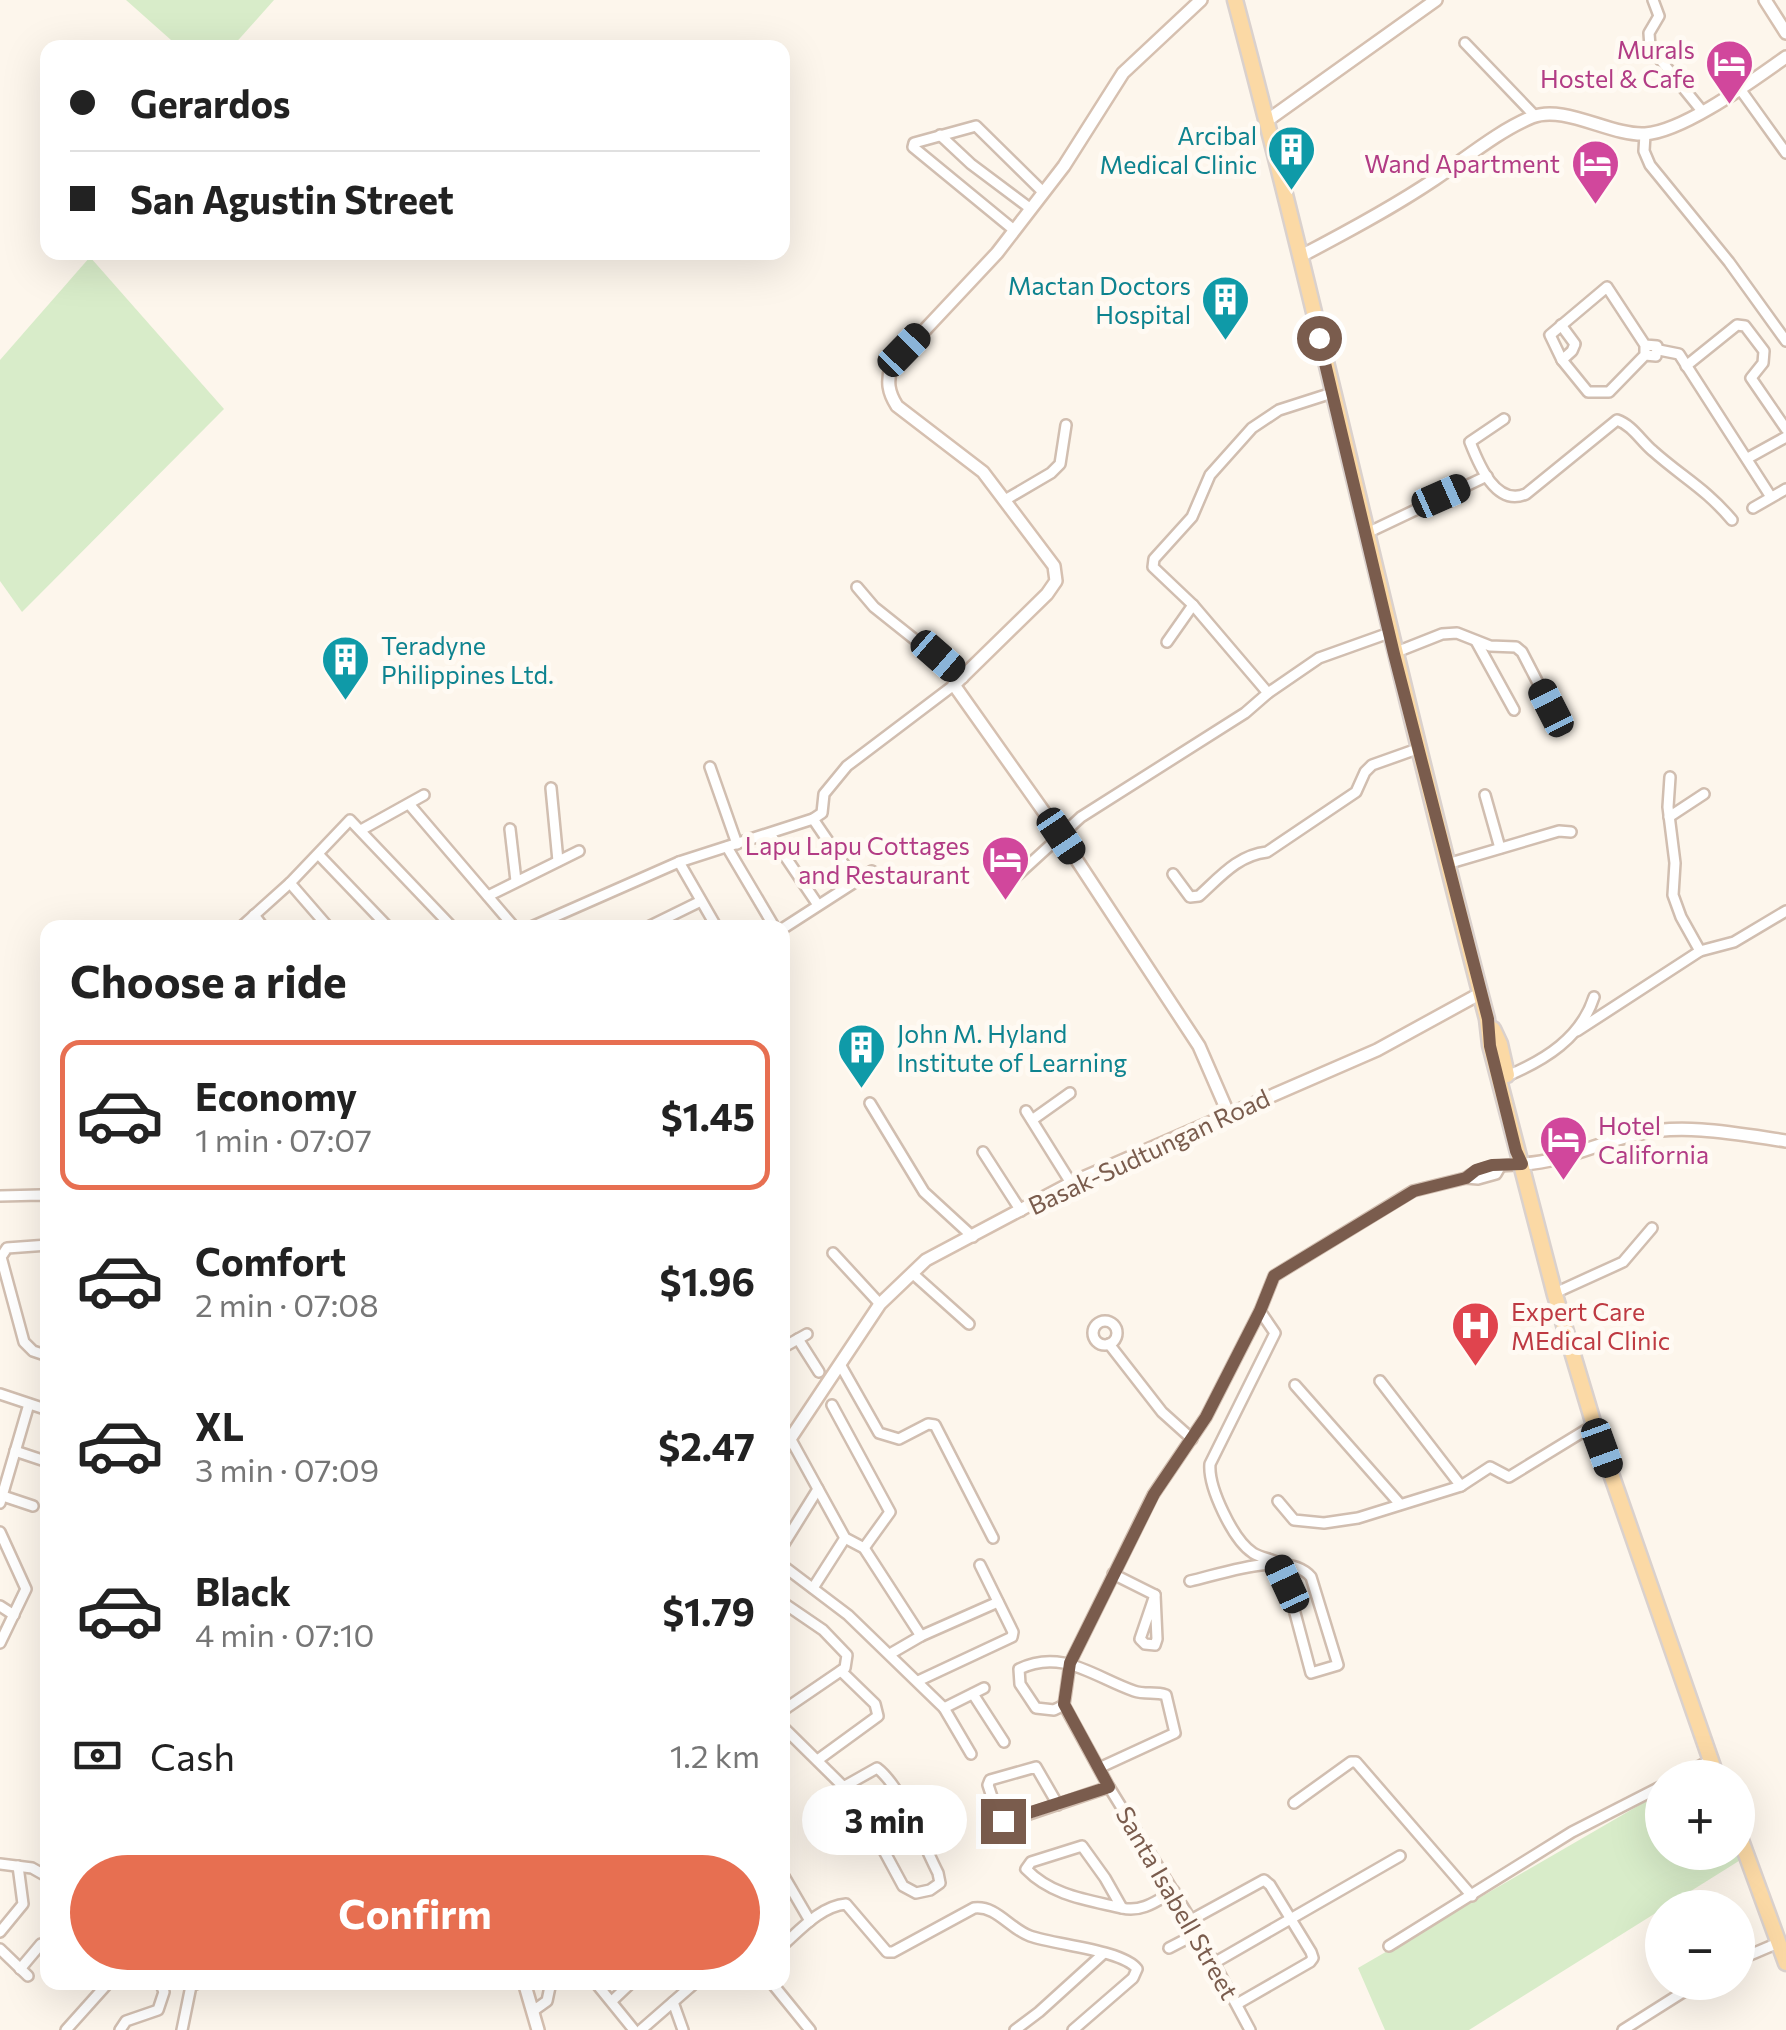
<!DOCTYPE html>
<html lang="en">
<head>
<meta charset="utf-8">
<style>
	body { margin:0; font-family:Commissioner,sans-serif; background:#f6f6f6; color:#222; height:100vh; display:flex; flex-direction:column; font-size:38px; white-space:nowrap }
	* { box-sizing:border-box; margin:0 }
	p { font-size:32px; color:#767676 }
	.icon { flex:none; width:55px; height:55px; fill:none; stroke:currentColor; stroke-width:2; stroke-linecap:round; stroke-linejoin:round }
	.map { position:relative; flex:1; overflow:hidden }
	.panel { position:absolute; left:40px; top:920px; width:750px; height:1070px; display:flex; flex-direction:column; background:#fff; border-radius:20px; box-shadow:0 10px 40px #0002 }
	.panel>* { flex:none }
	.top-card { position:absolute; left:40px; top:40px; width:750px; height:220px; border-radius:20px; box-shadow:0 10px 40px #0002; display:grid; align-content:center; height:220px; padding:0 30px; background:#fff }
	.fabs { position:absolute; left:1645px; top:1760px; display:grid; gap:20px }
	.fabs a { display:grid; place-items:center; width:110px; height:110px; border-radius:50%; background:#fff; box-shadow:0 10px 40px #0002; font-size:50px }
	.end { position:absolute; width:45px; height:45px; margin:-22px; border:12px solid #7a5c4d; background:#fff; box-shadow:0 0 0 5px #fff }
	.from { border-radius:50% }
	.bubble { position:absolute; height:70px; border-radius:35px; background:#fff; box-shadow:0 10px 40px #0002; font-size:32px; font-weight:700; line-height:70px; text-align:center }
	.car { position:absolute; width:30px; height:60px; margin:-30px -15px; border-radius:12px; box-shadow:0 0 8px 2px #0007; background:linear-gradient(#222 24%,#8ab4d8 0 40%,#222 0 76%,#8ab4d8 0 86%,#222 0) }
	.top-card b { display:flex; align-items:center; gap:35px; height:95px; font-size:38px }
	.top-card b+b { border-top:2px solid #e0e0e0 }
	.top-card i { width:25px; height:25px; background:#222 }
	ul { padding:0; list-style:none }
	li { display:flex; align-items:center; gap:30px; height:150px; margin:0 20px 15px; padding:0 10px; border:5px solid transparent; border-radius:20px }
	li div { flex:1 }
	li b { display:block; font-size:38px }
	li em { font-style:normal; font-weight:700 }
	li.current { border-color:#e76f51 }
	li>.icon { width:90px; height:90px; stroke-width:1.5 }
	h2 { padding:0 30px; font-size:45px; line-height:120px }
	.pay { display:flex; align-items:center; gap:25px; height:110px; padding:0 30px; font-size:38px }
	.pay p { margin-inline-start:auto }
	.button { display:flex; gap:20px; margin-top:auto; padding:20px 30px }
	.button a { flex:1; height:115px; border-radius:60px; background:#e76f51; color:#fff; font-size:40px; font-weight:700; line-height:115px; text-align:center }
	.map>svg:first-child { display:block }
	.green { fill:#d8ecc9 }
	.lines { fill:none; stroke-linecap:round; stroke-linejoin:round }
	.street-casing { stroke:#d1beb0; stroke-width:14 }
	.secondary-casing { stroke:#d6c0b0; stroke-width:16 }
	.primary-casing { stroke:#dad1cd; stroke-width:19 }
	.street { stroke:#fff; stroke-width:9 }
	.secondary { stroke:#fff; stroke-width:11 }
	.primary { stroke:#fbd9a5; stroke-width:14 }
	.route { stroke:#7a5c4d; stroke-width:12 }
	.labels { text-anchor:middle; stroke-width:10; stroke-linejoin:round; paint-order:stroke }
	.hotel-label { font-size:25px; fill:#b23c85; stroke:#fffaf3; text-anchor:end }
	.culture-label { font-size:25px; fill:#0d838f; stroke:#fffaf3; text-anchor:end }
	.street-label { font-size:25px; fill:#7a5c4d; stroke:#fffaf3 }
	.health-label { font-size:25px; fill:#be3a42; stroke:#fffaf3; text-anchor:start }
</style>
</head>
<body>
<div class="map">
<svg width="1786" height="2030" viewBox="0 0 1786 2030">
	<rect width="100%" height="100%" fill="#fdf6ec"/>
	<g class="green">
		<polygon points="126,0 274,0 232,47 180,48"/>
		<polygon points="90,257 224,409 22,612 0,581 0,360"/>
		<polygon points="1662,1792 1662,1852 1738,1852 1738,1848 1742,1859 1469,2030 1385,2030 1358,1968"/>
	</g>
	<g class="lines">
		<defs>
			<g id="street">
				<polyline points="1653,0 1659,16 1649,33 1650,47 1702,111"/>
				<polyline points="1465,43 1535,116"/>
				<polyline points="1740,89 1786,153"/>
				<polyline points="1645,134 1644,151 1650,165 1729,262 1786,341"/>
				<polyline points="940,135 971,164 1031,209"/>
				<polyline points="1014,230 913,147 914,143 976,126 1043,192"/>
				<polyline points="1561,325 1575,344 1572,351 1562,360"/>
				<polyline points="1659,350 1679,354 1771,497"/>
				<polyline points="1645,355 1609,392 1588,392 1562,360 1550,335 1607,287 1645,345 1645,355 1656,356 1657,346 1645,345"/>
				<polyline points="1686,366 1737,325 1745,326 1764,351 1763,363 1751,378 1786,429"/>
				<path d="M 1504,419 L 1470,442 C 1479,465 1496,507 1526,494 L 1617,420 C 1632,425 1641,441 1653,451 C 1682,477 1705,488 1732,520"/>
				<polyline points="1748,458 1786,437"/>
				<polyline points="1005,500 1051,473 1060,464 1066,425"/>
				<polyline points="1753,508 1786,489"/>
				<polyline points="1365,534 1487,476"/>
				<polyline points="857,587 874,607 963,678"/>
				<polyline points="1476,641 1514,710"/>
				<polyline points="1167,642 1193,605"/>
				<polyline points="1394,653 1442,634 1457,633 1490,646 1516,647 1522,652 1551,708"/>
				<polyline points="1268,693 1193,605 1153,567 1154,559 1192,517 1210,475 1252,428 1279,410 1332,393"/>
				<polyline points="710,767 737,844"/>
				<polyline points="1670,777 1668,807 1675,863 1673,895 1681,917 1700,951"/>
				<polyline points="551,788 558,861"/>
				<polyline points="1485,795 1500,848"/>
				<polyline points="409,804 515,928"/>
				<polyline points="1669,817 1704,794"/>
				<polyline points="813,819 856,882"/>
				<polyline points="510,829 516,881"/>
				<polyline points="361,830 424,795"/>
				<polyline points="770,834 818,905"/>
				<polyline points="727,847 775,928"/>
				<polyline points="319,855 389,928"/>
				<polyline points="679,862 717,928"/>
				<polyline points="1447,864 1559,831 1571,832"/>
				<path d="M 1173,874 L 1190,897 L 1199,896 C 1220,877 1238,855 1267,852 L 1356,792 L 1365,772 L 1372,765 L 1417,749"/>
				<polyline points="1010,882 1081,817 1245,713 1268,693 1319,658 1389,633"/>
				<polyline points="290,883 329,928"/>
				<polyline points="488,896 579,851"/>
				<polyline points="254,915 264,928"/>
				<polyline points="240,928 290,883 350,820 453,928"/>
				<polyline points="529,928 679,862 813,819 822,813 824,794 847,766 954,685"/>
				<polyline points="646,928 701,901"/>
				<polyline points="782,929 872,871"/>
				<polyline points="1577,1031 1700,951 1734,942 1786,911"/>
				<path d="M 1507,1076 C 1545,1060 1581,1038 1594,997"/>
				<polyline points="870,1103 924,1192 973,1237"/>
				<polyline points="1026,1111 1071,1183"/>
				<polyline points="1032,1120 1070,1093"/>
				<polyline points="983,1152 1021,1211"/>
				<path d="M 1466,1178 C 1483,1164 1502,1167 1522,1164"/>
				<polyline points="0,1196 41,1195 48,1198"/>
				<polyline points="48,1245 7,1248 1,1257 24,1342 33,1351 48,1356"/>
				<polyline points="833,1253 880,1304"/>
				<polyline points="912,1273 969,1324"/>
				<polyline points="1555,1293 1623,1262 1652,1228"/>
				<circle cx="1105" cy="1333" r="12"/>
				<polyline points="798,1339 819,1372"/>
				<polyline points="1109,1344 1162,1412 1192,1439"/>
				<polyline points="782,1348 807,1334"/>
				<polyline points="841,1366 879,1433 899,1439 928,1424 935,1425 993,1538"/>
				<polyline points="1380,1381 1461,1486"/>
				<polyline points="1295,1385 1399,1503"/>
				<polyline points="0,1394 48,1410"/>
				<polyline points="832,1405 890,1512 864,1548"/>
				<polyline points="790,1438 845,1538 864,1548 921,1636"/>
				<polyline points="15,1451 48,1462"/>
				<polyline points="3,1496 33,1506"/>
				<polyline points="1278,1501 1294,1520 1324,1523 1358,1518 1461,1486 1490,1467 1509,1477 1594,1425"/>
				<polyline points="0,1503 29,1404"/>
				<polyline points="0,1532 26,1589 0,1643"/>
				<polyline points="782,1547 818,1489"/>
				<polyline points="782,1565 848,1615 944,1708 984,1688"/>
				<polyline points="1113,1574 1155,1595"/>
				<path d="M 1190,1581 C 1222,1574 1287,1549 1311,1577 L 1338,1665 L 1311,1673 L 1287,1583 L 1277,1562 C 1270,1559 1259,1557 1253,1553 C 1233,1540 1208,1487 1210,1464 L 1275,1333 L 1260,1311"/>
				<polyline points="813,1588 845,1538"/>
				<polygon points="1155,1595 1157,1639 1155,1645 1145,1644 1140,1639"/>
				<polyline points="782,1602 823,1630 847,1655 845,1668 782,1711"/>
				<polyline points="0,1606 14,1615"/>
				<polyline points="890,1654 921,1636 998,1602"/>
				<polyline points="918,1681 1012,1637 1013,1632 980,1565"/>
				<polyline points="973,1694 1004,1742"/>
				<path d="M 1064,1705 L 1054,1710 L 1036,1708 L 1020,1684 L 1019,1669 C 1062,1648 1094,1677 1134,1691 C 1145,1695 1155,1691 1166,1695 L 1175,1733 L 1099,1768"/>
				<polyline points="944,1708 971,1754"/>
				<path d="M 782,1726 L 856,1799 L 903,1886 L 916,1893 L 930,1890 L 940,1883 L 938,1873 C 923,1844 902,1787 877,1768 L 845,1786"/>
				<polyline points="819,1759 878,1716 875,1704 841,1671"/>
				<polyline points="1678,1778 1711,1760"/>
				<polyline points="1294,1803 1351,1762 1356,1762 1472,1896"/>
				<polyline points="1058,1805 1036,1767 990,1780 988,1785 999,1818 1009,1821 1109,1787"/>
				<path d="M 1082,1846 L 1105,1878 L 1122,1908 C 1088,1900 1052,1896 1026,1869 L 1031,1862 Z"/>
				<polyline points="0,1864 32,1868 48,1877"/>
				<polyline points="782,1873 810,1921"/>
				<path d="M 1122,1908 C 1142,1913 1158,1900 1174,1891"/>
				<polyline points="1191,1920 1264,1880 1270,1885 1311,1952 1313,1958 1310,1962 1237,2004"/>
				<polyline points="0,1932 23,1904 18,1866"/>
				<path d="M 782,1946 C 800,1930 821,1906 846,1904 L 887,1952 L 893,1952 L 974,1908 C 996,1905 1010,1929 1030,1936 C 1055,1945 1123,1950 1137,1969 L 1133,1978 L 1073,2030"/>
				<polyline points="1389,1946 1572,1832 1662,1786"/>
				<polyline points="1169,1948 1198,1933"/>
				<polyline points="0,1949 28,1976"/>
				<polyline points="1738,1960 1778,1943"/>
				<polyline points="1214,1963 1400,1856"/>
				<polyline points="20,1969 41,1944"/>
				<polyline points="595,1982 634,2030"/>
				<polyline points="771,1982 810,2030"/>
				<polyline points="612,2001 632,1982"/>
				<polyline points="673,2002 683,2030"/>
				<polyline points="533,2011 547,2001 551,1982"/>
				<polyline points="66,2030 109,1982"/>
				<polyline points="120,2030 126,2021 158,2010 164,1992 160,1982"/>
				<polyline points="182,2030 191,1986 200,1982"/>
				<polyline points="641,2030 696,1982"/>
				<polyline points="1015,2030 1039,2012 1103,1954"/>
				<polyline points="1250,2030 1191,1920 1109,1787 1064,1705 1070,1663 1153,1495 1206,1417 1260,1311 1274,1276 1413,1191 1466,1178 1478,1179 1496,1174 1500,1167"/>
				<polyline points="1623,2030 1699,1982"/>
			</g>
			<g id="secondary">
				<path d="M 1201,0 L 1123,73 L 1064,166 L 997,253 L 891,366 C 887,382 888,392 897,406 L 983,472 L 1054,566 L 1056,581 L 1047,594 L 954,685 L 1061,836 L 1199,1046 L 1229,1115"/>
				<polyline points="1765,0 1786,33"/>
				<polyline points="1268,120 1436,0"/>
				<path d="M 1301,256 C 1347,232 1392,208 1435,179 C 1465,159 1498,131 1532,117 C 1564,104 1611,136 1645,134 C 1685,131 1753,80 1786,57"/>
				<path d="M 1522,1164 C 1563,1162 1597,1143 1637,1134 C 1684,1123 1738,1134 1786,1141"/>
				<polyline points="782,1451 880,1304 926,1260 1071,1183 1377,1050 1481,993"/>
				<polyline points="524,1982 538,2030"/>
			</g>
			<g id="primary">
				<path d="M 1235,0 C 1325,338 1398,680 1487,1019 L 1490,1045 L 1555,1295 L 1594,1425 L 1717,1778"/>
				<polyline points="1493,1029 1500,1044 1507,1075"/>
				<polyline points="1738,1832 1786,1963"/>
			</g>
		</defs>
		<use href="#street" class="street-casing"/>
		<use href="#secondary" class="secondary-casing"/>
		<use href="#primary" class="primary-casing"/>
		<use href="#street" class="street"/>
		<use href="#secondary" class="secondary"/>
		<use href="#primary" class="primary"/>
	</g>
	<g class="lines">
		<polyline class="route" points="1003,1821 1109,1787 1064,1704 1070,1663 1154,1494 1206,1417 1260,1311 1274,1276 1414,1191 1466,1178 1476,1170 1492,1165 1522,1164 1516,1151 1490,1046 1488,1019 1394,654 1319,338"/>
	</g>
	<defs>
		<symbol id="hotel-pin" viewBox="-11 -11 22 30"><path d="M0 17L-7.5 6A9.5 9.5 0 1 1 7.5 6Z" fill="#d1479c" stroke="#fffaf3"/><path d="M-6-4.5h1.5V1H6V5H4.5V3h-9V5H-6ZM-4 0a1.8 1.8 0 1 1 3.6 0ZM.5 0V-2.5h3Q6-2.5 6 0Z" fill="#fff"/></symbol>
		<symbol id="building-pin" viewBox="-11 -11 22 30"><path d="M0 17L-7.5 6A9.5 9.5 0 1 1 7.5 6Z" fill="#0f9aa8" stroke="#fffaf3"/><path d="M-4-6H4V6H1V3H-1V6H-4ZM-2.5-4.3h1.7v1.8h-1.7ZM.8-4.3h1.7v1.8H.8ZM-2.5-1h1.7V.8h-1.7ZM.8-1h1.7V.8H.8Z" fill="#fff"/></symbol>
		<symbol id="hospital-pin" viewBox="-11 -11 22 30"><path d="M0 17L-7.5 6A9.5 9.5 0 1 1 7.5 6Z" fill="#e0444e" stroke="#fffaf3"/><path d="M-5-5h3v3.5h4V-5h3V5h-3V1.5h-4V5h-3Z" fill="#fff"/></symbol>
	</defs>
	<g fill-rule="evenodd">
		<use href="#hotel-pin" x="1702" y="36" width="55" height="75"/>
		<use href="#building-pin" x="1264" y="122" width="55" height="75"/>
		<use href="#hotel-pin" x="1568" y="136" width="55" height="75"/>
		<use href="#building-pin" x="1198" y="272" width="55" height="75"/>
		<use href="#building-pin" x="318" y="632" width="55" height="75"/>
		<use href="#hotel-pin" x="978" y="832" width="55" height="75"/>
		<use href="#building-pin" x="834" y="1020" width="55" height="75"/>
		<use href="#hotel-pin" x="1536" y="1112" width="55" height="75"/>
		<use href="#hospital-pin" x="1448" y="1298" width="55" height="75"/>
	</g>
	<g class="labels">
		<g class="hotel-label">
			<text x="1695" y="59">Murals<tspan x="1695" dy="29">Hostel &amp; Cafe</tspan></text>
			<text x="1560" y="173">Wand Apartment</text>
			<text x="970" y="855">Lapu Lapu Cottages<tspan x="970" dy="29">and Restaurant</tspan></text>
			<text x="1598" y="1135" text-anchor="start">Hotel<tspan x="1598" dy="29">California</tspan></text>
		</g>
		<g class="culture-label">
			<text x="1257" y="145">Arcibal<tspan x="1257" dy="29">Medical Clinic</tspan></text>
			<text x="1191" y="295">Mactan Doctors<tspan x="1191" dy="29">Hospital</tspan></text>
			<text x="381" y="655" text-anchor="start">Teradyne<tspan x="381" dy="29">Philippines Ltd.</tspan></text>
			<text x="897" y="1043" text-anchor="start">John M. Hyland<tspan x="897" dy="29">Institute of Learning</tspan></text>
		</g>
		<g class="street-label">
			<text transform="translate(1149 1152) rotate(-25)" y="9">Basak-Sudtungan Road</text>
			<text transform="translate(1177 1903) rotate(60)" y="9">Santa Isabell Street</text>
		</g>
		<g class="health-label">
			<text x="1511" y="1321">Expert Care<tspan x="1511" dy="29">MEdical Clinic</tspan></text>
		</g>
	</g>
</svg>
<div class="fabs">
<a>+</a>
<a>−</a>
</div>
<i class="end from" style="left:1319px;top:338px"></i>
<i class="end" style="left:1003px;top:1821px"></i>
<div class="bubble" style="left:802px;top:1785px;width:165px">3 min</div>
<i class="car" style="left:904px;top:350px;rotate:44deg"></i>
<i class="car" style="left:1441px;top:496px;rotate:66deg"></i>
<i class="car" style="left:938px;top:656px;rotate:131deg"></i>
<i class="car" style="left:1551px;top:708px;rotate:333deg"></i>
<i class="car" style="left:1061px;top:836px;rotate:146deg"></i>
<i class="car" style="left:1602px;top:1448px;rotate:160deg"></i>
<i class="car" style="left:1287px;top:1584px;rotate:335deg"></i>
<div class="top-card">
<b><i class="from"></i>Gerardos</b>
<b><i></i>San Agustin Street</b>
</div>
<section class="panel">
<h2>Choose a ride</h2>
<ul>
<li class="current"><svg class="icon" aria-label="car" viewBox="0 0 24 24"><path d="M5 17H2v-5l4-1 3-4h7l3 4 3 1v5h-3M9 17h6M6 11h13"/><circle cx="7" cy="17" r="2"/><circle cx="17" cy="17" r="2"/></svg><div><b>Economy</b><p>1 min · 07:07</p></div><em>$1.45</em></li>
<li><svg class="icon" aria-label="car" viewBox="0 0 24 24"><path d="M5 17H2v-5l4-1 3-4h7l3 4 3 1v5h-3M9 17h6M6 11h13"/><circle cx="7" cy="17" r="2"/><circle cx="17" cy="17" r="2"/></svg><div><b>Comfort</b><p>2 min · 07:08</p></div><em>$1.96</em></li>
<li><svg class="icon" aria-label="car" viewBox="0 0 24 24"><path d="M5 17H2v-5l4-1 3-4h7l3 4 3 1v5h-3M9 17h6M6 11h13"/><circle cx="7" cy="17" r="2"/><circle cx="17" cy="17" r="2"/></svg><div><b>XL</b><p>3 min · 07:09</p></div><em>$2.47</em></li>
<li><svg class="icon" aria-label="car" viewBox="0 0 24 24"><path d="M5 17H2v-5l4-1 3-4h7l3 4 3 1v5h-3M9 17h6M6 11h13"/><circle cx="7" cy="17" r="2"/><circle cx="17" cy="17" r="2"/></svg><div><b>Black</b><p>4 min · 07:10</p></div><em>$1.79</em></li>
</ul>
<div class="pay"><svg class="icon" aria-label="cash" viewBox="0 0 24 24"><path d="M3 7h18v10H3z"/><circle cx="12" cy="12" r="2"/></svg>Cash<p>1.2 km</p></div>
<div class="button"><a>Confirm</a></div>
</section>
</div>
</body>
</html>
